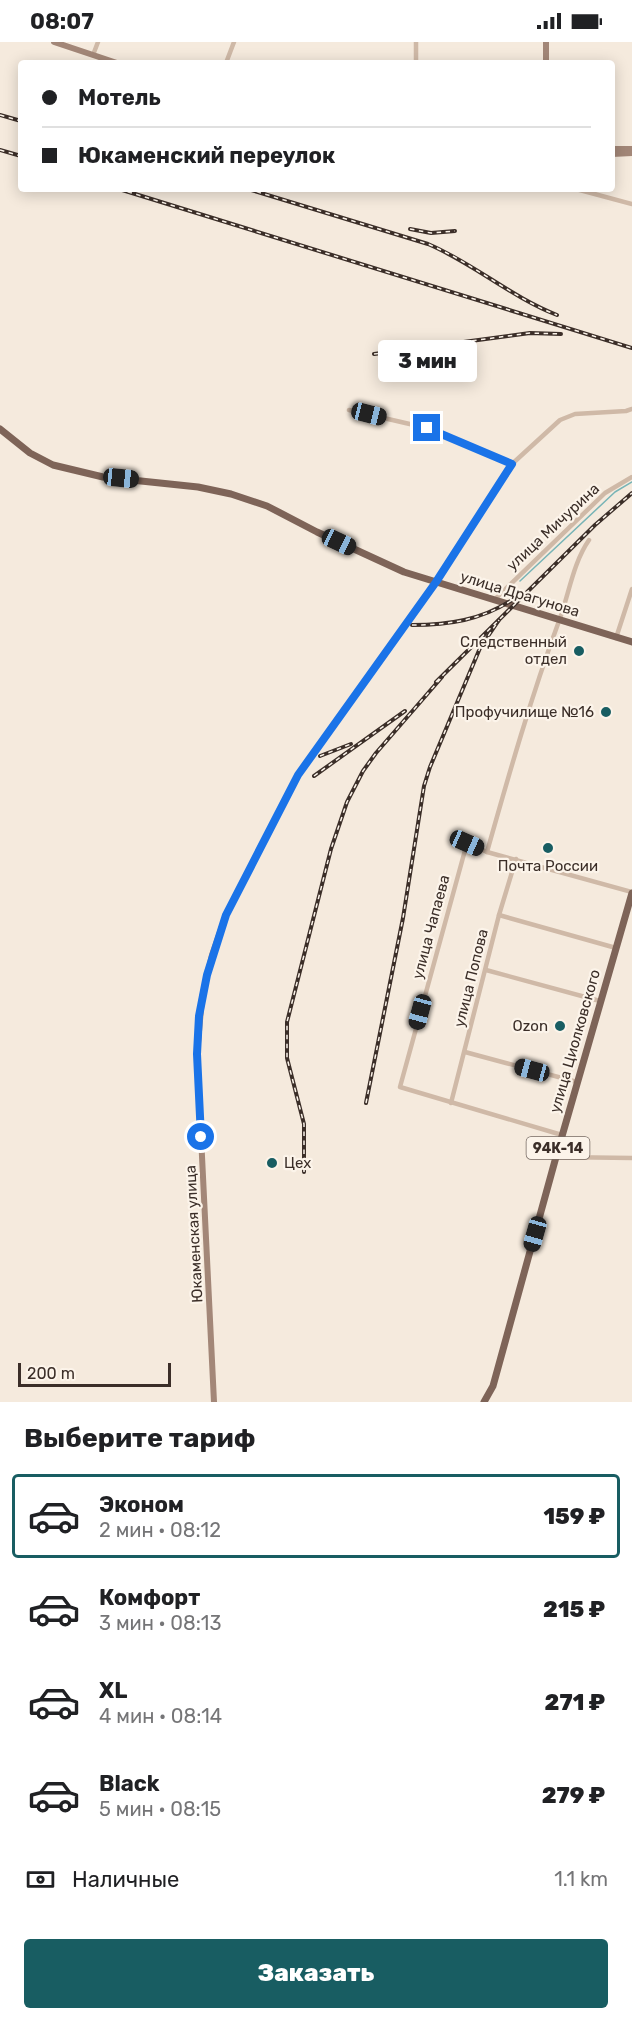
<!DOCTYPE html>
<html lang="ru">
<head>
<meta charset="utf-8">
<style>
	body { margin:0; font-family:Rubik,sans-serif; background:#f2f2f2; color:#202124; height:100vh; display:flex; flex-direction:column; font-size:22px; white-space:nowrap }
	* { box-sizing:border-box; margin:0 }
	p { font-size:20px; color:#757577 }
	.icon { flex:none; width:33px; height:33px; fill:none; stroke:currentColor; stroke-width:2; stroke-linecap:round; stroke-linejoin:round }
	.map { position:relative; height:1360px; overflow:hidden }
	.drawer { display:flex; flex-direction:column; background:#fff; flex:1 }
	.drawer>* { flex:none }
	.hud { position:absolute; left:18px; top:18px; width:597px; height:132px; border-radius:6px; box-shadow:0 3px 15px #0003; display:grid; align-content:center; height:132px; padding:0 24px; background:#fff }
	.scale { position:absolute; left:18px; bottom:15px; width:153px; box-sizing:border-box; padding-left:6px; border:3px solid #3b2e28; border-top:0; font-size:16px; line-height:21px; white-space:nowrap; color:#3b2e28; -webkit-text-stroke:4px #fcf4ea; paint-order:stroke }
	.end { position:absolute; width:27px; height:27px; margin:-14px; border:8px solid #1a73e8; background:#fff; box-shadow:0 0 0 3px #fff }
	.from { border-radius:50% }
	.bubble { position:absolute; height:42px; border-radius:6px; background:#fff; box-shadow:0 3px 15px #0003; font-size:20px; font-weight:800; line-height:42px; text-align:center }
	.car { position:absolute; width:18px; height:36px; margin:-18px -9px; border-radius:8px; box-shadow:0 0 4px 2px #0007; background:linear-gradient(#222 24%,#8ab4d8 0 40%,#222 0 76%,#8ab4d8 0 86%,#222 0) }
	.hud b { display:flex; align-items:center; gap:21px; height:57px; font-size:22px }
	.hud b+b { border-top:2px solid #e0e0e0 }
	.hud i { width:15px; height:15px; background:#202124 }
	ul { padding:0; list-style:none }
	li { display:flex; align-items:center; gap:18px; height:84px; margin:0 12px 9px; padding:0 12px; border:3px solid transparent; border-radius:6px }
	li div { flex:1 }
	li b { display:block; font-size:22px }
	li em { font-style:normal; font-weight:800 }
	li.active { border-color:#185d62 }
	li>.icon { width:54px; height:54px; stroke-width:1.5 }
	h2 { padding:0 24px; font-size:27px; line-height:72px }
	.pay { display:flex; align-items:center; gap:15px; height:66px; padding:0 24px; font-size:22px }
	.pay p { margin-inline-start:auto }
	.primary-button { display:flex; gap:12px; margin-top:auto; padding:12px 24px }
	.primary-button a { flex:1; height:69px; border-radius:6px; background:#185d62; color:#fff; font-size:24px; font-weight:800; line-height:69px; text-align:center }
	.status { display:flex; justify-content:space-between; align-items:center; height:42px; padding:0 30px; background:#fff; direction:ltr }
	.status svg { height:16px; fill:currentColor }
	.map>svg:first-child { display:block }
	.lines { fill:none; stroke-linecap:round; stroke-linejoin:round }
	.stream { stroke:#78b4b6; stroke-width:1.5 }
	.street { stroke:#cfb9a7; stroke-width:4.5 }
	.secondary { stroke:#a38778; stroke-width:6 }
	.primary { stroke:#7e6458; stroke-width:7 }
	.rail-casing { stroke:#3b2e28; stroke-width:4 }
	.rail { stroke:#fcf4ea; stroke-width:1.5; stroke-dasharray:4.5; stroke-linecap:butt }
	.route { stroke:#1a73e8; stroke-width:8 }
	.poi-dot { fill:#185d62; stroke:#fcf4ea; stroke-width:2 }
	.labels { text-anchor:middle; stroke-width:4.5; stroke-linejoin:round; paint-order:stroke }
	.shield { fill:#fcf4ea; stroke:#756962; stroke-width:1.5 }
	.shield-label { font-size:14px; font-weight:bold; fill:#3b2e28 }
	.street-label { font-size:15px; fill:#3b2e28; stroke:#fcf4ea }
	.poi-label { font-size:15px; fill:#3b2e28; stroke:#fcf4ea; text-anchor:end }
</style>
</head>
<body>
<div class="status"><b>08:07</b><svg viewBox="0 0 49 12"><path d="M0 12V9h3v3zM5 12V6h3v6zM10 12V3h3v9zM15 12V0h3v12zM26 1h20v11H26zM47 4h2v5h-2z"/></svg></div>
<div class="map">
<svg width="632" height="1360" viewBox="0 0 632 1360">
	<rect width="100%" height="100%" fill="#f5eadd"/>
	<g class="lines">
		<polyline class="stream" points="520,539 615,450 632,440"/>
		<g class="street">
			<polyline points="93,13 98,0"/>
			<polyline points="226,21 234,0"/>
			<polyline points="416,21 416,0"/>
			<polyline points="576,147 632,162"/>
			<polyline points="349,368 427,386 512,422"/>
			<polyline points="436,540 512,422 560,378 575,372 626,369 632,367"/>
			<polyline points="494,558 605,451 632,435"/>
			<polyline points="616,596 632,547"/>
			<path d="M 487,810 C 509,732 531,655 559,579 C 569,552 573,521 589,498"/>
			<polyline points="499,873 616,906"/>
			<polyline points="486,928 600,959"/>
			<polyline points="465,1010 577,1040"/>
			<polyline points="451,1061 499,873 516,817"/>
			<polyline points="562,1093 400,1045 467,801 487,810 632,850"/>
			<polyline points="556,1115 632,1116"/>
		</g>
		<g class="secondary">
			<polyline points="54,0 117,21"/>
			<polyline points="546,21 546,0"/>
			<polyline points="612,107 632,107"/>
			<polyline points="612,112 632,111"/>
			<polyline points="214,1360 197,1012 202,956 212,913 226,873 298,733 436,540"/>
		</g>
		<g class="primary">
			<polyline points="0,387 30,411 53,423 103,435 198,445 231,452 267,464 317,490 404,530 632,600"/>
			<polyline points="484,1360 493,1344 556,1115 632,851"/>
		</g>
		<defs>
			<g id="rail">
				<polyline points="0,73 21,79"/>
				<polyline points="0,108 21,114"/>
				<polyline points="119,147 632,306"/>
				<path d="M 248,147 L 428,202 C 473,221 511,255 557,273"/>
				<polyline points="410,187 431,191 455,189"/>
				<polyline points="374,312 530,291 561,292"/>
				<path d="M 412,583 C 449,583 481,578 512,558"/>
				<polyline points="436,640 595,483 632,451"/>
				<polyline points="320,714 351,702"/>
				<polyline points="314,734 405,669"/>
				<polyline points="366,1061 403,876 424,744 430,725 480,606 499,578"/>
				<polyline points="304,1130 304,1082 287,1016 287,980 331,807 347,760 363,729 376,711 442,635"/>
			</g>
		</defs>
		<use href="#rail" class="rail-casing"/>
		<use href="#rail" class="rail"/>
	</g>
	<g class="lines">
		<polyline class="route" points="201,1095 197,1012 199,974 207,933 226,873 298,733 436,540 512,422 427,386"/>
	</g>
	<g class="poi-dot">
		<circle cx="579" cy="609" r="6"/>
		<circle cx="606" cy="670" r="6"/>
		<circle cx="548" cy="806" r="6"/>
		<circle cx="560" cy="984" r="6"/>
		<circle cx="272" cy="1121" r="6"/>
	</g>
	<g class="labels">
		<rect class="shield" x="526.5" y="1095" width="63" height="22" rx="4.5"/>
		<g class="shield-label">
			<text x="558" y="1111">94К-14</text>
		</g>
		<g class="street-label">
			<text transform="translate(553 485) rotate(-43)" y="5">улица Мичурина</text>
			<text transform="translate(520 552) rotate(17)" y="5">улица Драгунова</text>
			<text transform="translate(431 885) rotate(-75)" y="5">улица Чапаева</text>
			<text transform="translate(471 936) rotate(-76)" y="5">улица Попова</text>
			<text transform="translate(575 999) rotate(-74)" y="5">улица Циолковского</text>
			<text transform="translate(194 1192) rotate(-93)" y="5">Юкаменская улица</text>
		</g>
		<g class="poi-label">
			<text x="567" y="605">Следственный<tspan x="567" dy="17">отдел</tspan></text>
			<text x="594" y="675">Профучилище №16</text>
			<text x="548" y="829" text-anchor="middle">Почта России</text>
			<text x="548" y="989">Ozon</text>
			<text x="284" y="1126" text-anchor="start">Цех</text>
		</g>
	</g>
</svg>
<div class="scale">200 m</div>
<i class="end from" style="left:201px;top:1095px"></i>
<i class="end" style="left:427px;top:386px"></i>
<div class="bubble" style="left:378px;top:298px;width:99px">3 мин</div>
<i class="car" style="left:369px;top:372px;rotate:104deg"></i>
<i class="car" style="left:121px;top:436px;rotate:96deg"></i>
<i class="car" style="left:339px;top:500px;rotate:115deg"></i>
<i class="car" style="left:467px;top:801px;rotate:114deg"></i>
<i class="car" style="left:420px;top:970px;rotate:195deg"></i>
<i class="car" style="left:532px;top:1028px;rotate:285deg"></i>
<i class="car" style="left:535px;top:1192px;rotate:196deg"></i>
<div class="hud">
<b><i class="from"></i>Мотель</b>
<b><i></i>Юкаменский переулок</b>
</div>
</div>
<section class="drawer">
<h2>Выберите тариф</h2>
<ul>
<li class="active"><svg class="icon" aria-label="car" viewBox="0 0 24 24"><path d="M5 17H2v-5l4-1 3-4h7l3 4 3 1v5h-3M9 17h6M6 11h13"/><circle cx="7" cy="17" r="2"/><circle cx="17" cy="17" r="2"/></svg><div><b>Эконом</b><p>2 мин · 08:12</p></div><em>159 ₽</em></li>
<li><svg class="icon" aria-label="car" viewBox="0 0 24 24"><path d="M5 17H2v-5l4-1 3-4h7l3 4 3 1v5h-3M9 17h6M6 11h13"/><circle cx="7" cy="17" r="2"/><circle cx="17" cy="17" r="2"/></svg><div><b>Комфорт</b><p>3 мин · 08:13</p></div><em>215 ₽</em></li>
<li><svg class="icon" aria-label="car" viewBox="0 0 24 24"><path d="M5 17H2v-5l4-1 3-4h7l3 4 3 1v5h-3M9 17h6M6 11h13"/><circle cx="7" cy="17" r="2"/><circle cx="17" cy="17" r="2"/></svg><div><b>XL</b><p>4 мин · 08:14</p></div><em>271 ₽</em></li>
<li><svg class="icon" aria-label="car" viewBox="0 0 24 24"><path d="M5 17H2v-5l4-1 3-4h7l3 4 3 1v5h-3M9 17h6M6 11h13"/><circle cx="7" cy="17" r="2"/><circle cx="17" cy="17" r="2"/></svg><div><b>Black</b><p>5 мин · 08:15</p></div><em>279 ₽</em></li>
</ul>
<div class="pay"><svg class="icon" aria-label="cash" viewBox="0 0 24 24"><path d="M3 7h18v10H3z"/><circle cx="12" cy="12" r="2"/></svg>Наличные<p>1.1 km</p></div>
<div class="primary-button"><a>Заказать</a></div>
</section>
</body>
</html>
